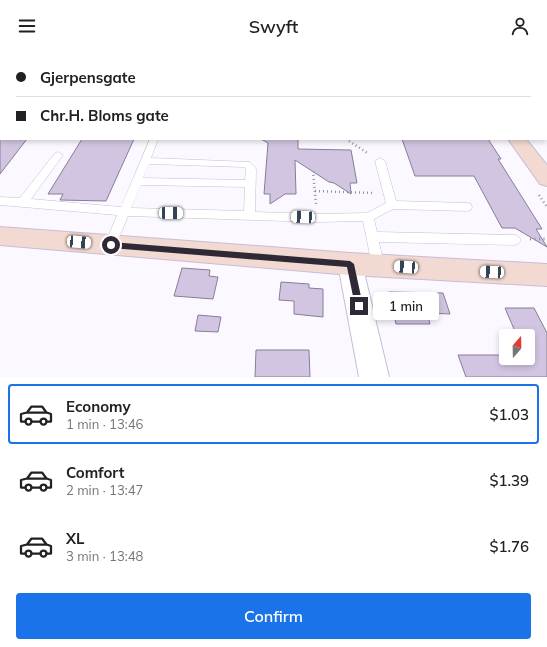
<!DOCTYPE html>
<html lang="en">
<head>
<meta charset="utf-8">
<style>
	body { margin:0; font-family:Mulish,sans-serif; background:#f2f2f2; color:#202124; height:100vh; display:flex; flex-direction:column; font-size:15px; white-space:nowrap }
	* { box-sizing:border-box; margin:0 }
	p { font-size:13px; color:#757577 }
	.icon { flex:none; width:22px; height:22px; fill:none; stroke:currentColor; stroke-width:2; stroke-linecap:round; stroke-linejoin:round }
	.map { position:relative; height:325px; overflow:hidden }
	.panel { display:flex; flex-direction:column; background:#fff; flex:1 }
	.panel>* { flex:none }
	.hud { position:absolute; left:0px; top:0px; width:547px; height:88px; box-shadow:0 2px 6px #0003; display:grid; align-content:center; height:88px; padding:0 16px; background:#fff }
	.needle { width:26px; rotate:20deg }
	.buttons { position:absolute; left:499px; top:277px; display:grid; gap:8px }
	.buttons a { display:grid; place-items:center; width:36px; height:36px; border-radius:4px; background:#fff; box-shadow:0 2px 6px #0003; font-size:20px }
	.end { position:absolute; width:18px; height:18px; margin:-9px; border:5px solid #2e2934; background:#fff; box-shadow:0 0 0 2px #fff }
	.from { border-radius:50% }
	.bubble { position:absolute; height:28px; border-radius:4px; background:#fff; box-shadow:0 2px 6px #0003; font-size:13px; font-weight:600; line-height:28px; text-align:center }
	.car { position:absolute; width:12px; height:24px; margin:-12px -6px; border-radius:5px; box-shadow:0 0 3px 1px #0007; background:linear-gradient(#fff 24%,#345 0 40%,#fff 0 76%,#345 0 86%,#fff 0) }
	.hud b { display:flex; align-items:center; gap:14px; height:38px; font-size:15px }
	.hud b+b { border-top:1px solid #e0e0e0 }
	.hud i { width:10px; height:10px; background:#202124 }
	ul { padding:7px 0 0; list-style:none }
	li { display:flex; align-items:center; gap:12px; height:60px; margin:0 8px 6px; padding:0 8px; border:2px solid transparent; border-radius:4px }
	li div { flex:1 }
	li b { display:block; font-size:15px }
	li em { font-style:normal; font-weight:600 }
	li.current { border-color:#1a73e8 }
	li>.icon { width:36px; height:36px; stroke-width:1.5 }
	.primary-button { display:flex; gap:8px; margin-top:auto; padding:8px 16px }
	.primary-button a { flex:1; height:46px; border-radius:4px; background:#1a73e8; color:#fff; font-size:16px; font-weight:600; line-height:46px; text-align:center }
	header { display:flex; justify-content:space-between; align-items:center; height:52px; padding:0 16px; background:#fff; font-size:18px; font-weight:600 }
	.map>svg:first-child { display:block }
	.building { fill:#d2c5e1; stroke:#887d97 }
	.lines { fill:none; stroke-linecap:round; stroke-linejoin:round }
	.lane-casing { stroke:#c8bcd8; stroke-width:1 }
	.street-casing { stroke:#c8bcd8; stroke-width:2 }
	.secondary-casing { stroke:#c8bcd8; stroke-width:2 }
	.path-far1 { stroke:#95919a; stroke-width:2.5; stroke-dasharray:1 3; stroke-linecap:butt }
	.path { stroke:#95919a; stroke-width:3; stroke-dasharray:1 3.5; stroke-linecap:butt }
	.lane { fill:#fff; fill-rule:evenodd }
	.street { fill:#fff; fill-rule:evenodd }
	.secondary { fill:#f2d9d2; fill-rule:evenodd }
	.route { fill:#2e2934 }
</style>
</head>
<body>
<header><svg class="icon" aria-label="menu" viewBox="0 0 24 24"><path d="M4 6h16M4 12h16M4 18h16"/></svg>Swyft<svg class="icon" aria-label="person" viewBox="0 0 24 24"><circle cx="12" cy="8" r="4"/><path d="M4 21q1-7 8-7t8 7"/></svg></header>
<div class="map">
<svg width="547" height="325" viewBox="0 0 547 325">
	<rect width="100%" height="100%" fill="#fbf9ff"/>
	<g class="building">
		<polygon points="0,87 27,87 0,122"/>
		<polygon points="82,87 134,87 106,149 60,148 63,142 48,142"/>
		<polygon points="261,87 298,87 298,97 351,98 357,131 350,131 351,142 334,131 329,130 295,108 296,142 285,142 270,152 270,142 264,142 268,91"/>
		<polygon points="402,87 488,87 501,107 498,107 542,177 536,177 547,195 515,176 502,176 474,124 415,124"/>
		<polygon points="182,216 210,218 209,224 218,225 213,247 174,244"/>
		<polygon points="281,230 309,232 309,236 323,237 323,265 294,262 294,249 279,248"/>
		<polygon points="389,240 443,241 450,262 427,261 430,272 396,272"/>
		<polygon points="505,256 534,256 547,281 547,325 466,325 458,303 506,303 506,306 528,306 528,284 517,284"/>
		<polygon points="198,263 221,265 218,280 195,279"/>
		<polygon points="256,298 309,298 310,325 255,325"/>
	</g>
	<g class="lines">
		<defs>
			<g id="lane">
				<rect x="333" y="0" width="6" height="1"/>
				<rect x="361" y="0" width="6" height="1"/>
				<rect x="390" y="0" width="7" height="1"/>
				<path d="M 150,87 L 158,87 L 151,106 L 250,110 L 256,117 L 255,160 L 317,162 L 367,161 L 386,151 L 375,109 L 380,106 L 385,109 L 396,149 L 467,151 L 471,152 L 472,155 L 471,158 L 467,159 L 393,157 L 374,167 L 377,180 L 515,183 L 519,185 L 521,188 L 519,191 L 515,193 L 379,190 L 384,213 L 382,217 L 378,218 L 374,217 L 372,213 L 363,169 L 317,170 L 128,164 L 115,196 L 111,198 L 107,196 L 105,193 L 117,163 L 0,153 L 0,145 L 20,146 L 55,101 L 58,100 L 63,103 L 31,147 L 121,155 ZM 149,112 L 244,115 L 246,117 L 245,128 L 143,126 ZM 141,133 L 245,135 L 244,159 L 131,156 Z"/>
			</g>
			<g id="street">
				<rect x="0" y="44" width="1" height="10"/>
				<polygon points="350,201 359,205 362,212 389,325 359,325 338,212 341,205"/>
			</g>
			<g id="secondary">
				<polygon points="444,0 458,0 459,1 445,1"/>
				<polygon points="508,87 526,87 547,113 547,134 540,132"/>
				<polygon points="0,175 350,201 547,212 547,234 350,223 0,193"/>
			</g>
		</defs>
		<use href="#lane" class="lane-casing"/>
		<use href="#street" class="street-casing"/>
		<use href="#secondary" class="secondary-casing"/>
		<g class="path-far1">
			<polyline points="349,89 369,102"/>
			<polyline points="313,119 316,152"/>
			<polyline points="315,139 372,141"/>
			<polyline points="539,143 547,155"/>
		</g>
		<polyline class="path" points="530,187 547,187"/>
		<use href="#lane" class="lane"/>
		<use href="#street" class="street"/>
		<use href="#secondary" class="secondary"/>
	</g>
	<polygon class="route" points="111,190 350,209 354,212 363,254 359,258 355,254 347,215 111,196 108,193"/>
</svg>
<div class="buttons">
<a><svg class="needle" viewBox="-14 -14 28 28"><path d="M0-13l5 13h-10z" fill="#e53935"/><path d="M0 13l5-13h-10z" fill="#757577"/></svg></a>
</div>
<i class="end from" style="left:111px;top:193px"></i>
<i class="end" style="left:359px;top:254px"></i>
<div class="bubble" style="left:373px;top:240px;width:66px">1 min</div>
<i class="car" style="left:171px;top:161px;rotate:91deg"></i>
<i class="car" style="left:303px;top:165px;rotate:273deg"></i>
<i class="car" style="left:79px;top:190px;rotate:95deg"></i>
<i class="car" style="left:406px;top:215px;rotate:274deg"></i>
<i class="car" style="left:492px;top:220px;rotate:273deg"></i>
<div class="hud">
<b><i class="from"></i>Gjerpensgate</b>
<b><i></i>Chr.H. Bloms gate</b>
</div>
</div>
<section class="panel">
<ul>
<li class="current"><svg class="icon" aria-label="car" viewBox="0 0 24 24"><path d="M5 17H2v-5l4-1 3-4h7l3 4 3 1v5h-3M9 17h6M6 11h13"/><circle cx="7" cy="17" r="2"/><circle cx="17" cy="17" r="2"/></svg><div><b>Economy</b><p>1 min · 13:46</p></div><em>$1.03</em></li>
<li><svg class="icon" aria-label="car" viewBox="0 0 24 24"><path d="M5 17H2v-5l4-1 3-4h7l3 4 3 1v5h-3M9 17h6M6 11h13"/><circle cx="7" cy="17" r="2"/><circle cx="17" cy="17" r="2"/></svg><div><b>Comfort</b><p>2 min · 13:47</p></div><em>$1.39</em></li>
<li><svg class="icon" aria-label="car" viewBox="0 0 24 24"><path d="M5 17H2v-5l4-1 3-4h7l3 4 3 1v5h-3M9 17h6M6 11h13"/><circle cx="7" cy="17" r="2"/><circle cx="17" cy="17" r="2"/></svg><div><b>XL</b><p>3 min · 13:48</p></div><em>$1.76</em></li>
</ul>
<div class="primary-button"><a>Confirm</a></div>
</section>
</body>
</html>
